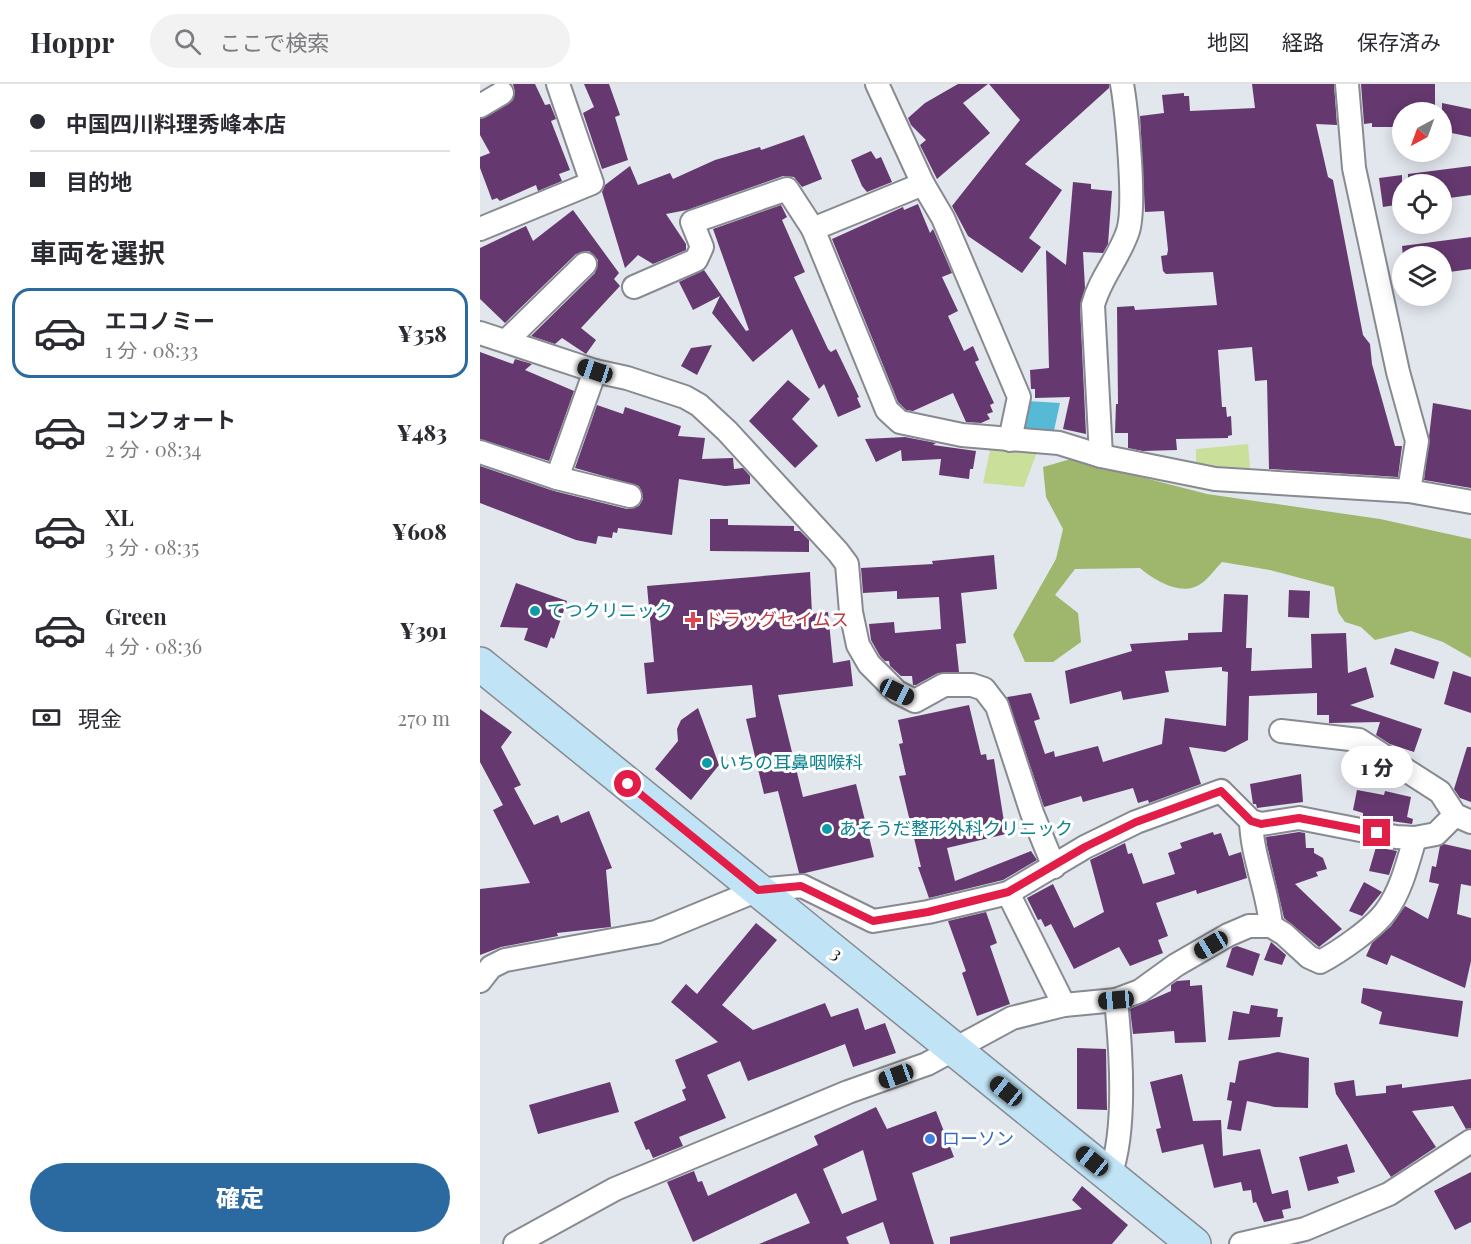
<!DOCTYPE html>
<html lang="ja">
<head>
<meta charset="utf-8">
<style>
	body { margin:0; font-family:"Playfair Display","Noto Sans JP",serif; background:#f2f2f3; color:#2b2b33; height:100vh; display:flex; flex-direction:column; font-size:22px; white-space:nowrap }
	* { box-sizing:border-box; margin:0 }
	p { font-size:20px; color:#7c7c81 }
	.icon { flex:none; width:33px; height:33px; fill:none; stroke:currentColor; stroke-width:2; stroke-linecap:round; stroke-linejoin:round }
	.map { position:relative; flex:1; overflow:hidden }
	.side { display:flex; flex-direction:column; background:#fff; width:480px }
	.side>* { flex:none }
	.banner { display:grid; align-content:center; height:132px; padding:0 30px; background:#fff }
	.needle { width:39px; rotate:221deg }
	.buttons { position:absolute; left:912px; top:18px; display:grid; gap:12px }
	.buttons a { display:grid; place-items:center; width:60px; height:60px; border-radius:50%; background:#fff; box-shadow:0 3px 15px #0003; font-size:30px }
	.end { position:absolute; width:27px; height:27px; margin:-14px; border:8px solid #e11d48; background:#fff; box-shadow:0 0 0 3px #fff }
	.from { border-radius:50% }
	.bubble { position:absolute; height:42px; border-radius:21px; background:#fff; box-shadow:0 3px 15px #0003; font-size:20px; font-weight:800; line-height:42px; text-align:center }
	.car { position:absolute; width:18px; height:36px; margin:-18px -9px; border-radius:8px; box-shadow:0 0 4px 2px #0007; background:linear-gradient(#222 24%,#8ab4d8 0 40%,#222 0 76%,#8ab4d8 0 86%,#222 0) }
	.banner b { display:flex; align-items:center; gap:21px; height:57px; font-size:22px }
	.banner b+b { border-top:2px solid #e1e1e2 }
	.banner i { width:15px; height:15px; background:#2b2b33 }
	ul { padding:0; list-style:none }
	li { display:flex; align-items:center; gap:18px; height:90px; margin:0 12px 9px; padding:0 18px; border:3px solid transparent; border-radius:18px }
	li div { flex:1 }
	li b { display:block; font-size:22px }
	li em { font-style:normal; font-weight:800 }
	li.on { border-color:#2b6aa1 }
	li>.icon { width:54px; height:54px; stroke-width:1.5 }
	h2 { padding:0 30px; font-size:27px; line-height:72px }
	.pay { display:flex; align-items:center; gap:15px; height:66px; padding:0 30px; font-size:22px }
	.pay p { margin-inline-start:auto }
	.button { display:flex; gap:12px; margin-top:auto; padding:12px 30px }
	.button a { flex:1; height:69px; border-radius:36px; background:#2b6aa1; color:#fff; font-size:24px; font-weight:800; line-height:69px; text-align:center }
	header { display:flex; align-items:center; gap:36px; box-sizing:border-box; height:84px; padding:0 30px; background:#fff; border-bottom:2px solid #e1e1e2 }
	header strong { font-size:28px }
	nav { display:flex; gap:33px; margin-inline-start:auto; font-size:21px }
	.search { width:420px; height:54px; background:#f2f2f3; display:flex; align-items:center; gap:15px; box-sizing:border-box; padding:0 21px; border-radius:33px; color:#7c7c81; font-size:22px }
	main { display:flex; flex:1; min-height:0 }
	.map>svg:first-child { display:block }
	.green { fill:#cae09a }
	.forest { fill:#9fb66d }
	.water { fill:#56b9d6 }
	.building { fill:#65396f; fill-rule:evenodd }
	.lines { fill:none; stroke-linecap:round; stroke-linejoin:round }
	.street-casing { stroke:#878a91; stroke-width:26 }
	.secondary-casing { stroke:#878a91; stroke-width:36 }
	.street { stroke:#fff; stroke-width:22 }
	.secondary { stroke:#c0e4f5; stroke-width:33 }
	.route { stroke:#e11d48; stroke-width:8 }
	.culture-dot { fill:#0f9aa8; stroke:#fff; stroke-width:2 }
	.health-dot { fill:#e0444e; stroke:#fff; stroke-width:2 }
	.shop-dot { fill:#3f7fe0; stroke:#fff; stroke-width:2 }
	.labels { text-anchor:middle; stroke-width:6; stroke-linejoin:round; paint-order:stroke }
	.culture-label { font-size:18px; fill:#0d838f; stroke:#fff; text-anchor:start }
	.health-label { font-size:18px; fill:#be3a42; stroke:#fff; text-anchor:start }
	.street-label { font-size:18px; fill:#0f1013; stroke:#fff }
	.shop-label { font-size:18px; fill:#366cbe; stroke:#fff; text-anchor:start }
</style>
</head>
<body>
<header>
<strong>Hoppr</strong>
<div class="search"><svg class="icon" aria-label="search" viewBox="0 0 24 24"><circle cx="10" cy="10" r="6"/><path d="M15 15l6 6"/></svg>ここで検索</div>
<nav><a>地図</a><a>経路</a><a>保存済み</a></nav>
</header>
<main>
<section class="side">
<div class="banner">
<b><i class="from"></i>中国四川料理秀峰本店</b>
<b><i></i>目的地</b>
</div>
<h2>車両を選択</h2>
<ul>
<li class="on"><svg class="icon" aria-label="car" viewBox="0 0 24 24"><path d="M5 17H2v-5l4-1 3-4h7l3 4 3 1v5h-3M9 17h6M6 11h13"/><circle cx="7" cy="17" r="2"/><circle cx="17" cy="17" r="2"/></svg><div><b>エコノミー</b><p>1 分 · 08:33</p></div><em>¥358</em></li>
<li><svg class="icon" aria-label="car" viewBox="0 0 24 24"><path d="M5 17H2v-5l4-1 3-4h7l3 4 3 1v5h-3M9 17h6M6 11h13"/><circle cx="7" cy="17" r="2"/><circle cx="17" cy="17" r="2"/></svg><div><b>コンフォート</b><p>2 分 · 08:34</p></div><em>¥483</em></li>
<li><svg class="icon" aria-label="car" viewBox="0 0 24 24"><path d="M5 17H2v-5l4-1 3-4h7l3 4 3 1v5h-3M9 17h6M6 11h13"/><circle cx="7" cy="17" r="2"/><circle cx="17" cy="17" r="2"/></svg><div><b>XL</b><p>3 分 · 08:35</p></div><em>¥608</em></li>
<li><svg class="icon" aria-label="car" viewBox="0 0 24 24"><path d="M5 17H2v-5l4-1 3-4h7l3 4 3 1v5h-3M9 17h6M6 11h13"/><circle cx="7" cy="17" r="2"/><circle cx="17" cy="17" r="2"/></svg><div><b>Green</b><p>4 分 · 08:36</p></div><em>¥391</em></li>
</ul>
<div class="pay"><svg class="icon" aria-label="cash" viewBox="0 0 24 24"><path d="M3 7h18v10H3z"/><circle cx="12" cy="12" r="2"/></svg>現金<p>270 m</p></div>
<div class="button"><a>確定</a></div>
</section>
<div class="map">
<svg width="991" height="1160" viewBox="0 0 991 1160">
	<rect width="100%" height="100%" fill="#e2e6ed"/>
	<g class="green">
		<polygon points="768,360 770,383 767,390 716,386 716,365"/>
		<polygon points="511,362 557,368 544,403 503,399"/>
	</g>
	<path class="forest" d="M 591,375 L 727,410 L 900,435 L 991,455 L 991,574 L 963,558 L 931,547 L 895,556 L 881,543 L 865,538 L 858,528 L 854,503 L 790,486 L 742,478 C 735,485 729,494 722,499 C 703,514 674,496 660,484 L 595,485 L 575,511 L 598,529 L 601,558 L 573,578 L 545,578 L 533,551 L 576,475 L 583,445 L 566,413 L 563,383 Z"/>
	<polygon class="water" points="547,317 580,319 573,351 539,349"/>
	<g class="building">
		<polygon points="33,0 55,0 65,21 70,20 76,35 71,37 90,86 79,90 82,97 58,107 56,101 20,117 17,114 12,116 0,84 0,73 10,69 0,51 0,35 33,16 35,8"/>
		<polygon points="104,0 129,0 140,31 135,33 148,76 122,85 103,29 114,23"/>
		<polygon points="478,0 508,0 483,19 510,49 457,95 440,61 446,56 431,41 428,34 445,19"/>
		<polygon points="509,0 629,0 629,4 545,80 582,106 549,154 561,163 542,189 488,152 472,122 540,36"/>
		<polygon points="772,0 854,0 857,41 836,40 848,93 853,96 883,251 890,260 892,280 915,362 922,362 918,393 789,385 787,296 775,297 772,263 738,266 742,323 746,323 747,333 751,332 752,351 748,352 748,354 696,355 697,366 663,367 648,364 648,349 635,349 636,320 638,320 637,223 654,222 655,226 737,221 733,188 686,190 683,187 681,172 687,171 688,166 684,127 665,128 660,32 684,29 682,11 704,9 704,12 709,12 710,27 775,24"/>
		<polygon points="881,0 955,0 955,28 922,28 922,39 914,39 914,43 892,43 892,39 884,40"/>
		<polygon points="962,19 991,25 991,53 962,47"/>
		<polygon points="324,51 342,95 322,103 314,93 303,92 207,126 186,130 206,160 206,166 173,180 158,171 145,184 122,108 125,101 150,82 158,101 190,89 193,95 235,76 280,63 281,66"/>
		<polygon points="391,67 396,75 401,73 412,98 387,108 382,102 371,76"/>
		<polygon points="991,82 991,111 962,115 962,100 928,100 928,90"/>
		<polygon points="922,91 922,120 903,123 899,94"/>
		<polygon points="593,98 611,100 611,105 632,107 628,160 623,169 603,168 605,204 600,222 606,350 583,345 590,313 555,314 555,305 551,305 550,286 569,284 566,166 586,181"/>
		<polygon points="438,120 450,149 453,145 472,189 462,193 478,227 468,232 484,267 493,262 499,276 495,278 514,319 510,321 513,328 507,330 510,335 501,339 486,338 473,309 433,327 426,326 418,318 352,155 423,123 424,126"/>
		<polygon points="301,121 307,133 302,136 325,188 314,193 348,265 351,268 356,265 379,313 377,314 381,323 358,333 344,300 339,305 312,245 273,278 232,229 240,212 213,226 199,198 224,186 266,247 269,246 233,145"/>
		<polygon points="93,126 139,189 134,195 140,202 101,244 116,256 106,270 82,254 75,260 51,252 115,189 118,176 109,167 96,170 25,239 0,215 0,164 46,142 53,157"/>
		<polygon points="991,153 991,185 962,189 962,172 923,172 922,162"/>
		<polygon points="232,261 217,291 201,282 211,264"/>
		<polygon points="0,268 33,280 35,275 52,280 45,286 94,307 69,377 0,355"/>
		<polygon points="308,296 330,315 312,335 338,362 315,384 269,337"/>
		<polygon points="953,319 991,326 991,404 944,396"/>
		<polygon points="117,321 143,330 145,323 201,342 198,352 225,354 222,375 253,374 254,385 263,384 270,392 270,400 245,402 199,395 192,451 138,444 137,449 133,448 132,454 118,452 116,460 96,456 0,419 0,382 74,407 147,425 159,422 163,415 159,402 95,384"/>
		<polygon points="425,353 456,359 453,361 496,367 493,385 490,385 489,395 459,391 461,375 422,377 421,366 396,378 385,355"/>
		<polygon points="230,435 248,435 248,441 314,442 314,447 320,447 329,456 329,468 230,467"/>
		<polygon points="514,471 517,505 481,509 486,559 476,560 479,588 458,589 436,601 433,601 432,592 421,592 410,582 409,577 405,577 400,572 391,556 389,540 414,538 415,549 461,545 459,513 417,515 417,507 383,509 381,484 453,480 452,477"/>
		<polygon points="330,488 332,530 348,528 353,579 370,576 373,602 298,611 323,713 376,700 394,773 325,789 319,789 298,707 284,710 266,635 276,633 272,601 167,610 164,579 174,578 167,502"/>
		<polygon points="36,499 87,517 74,555 71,553 67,564 44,556 48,544 20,543"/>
		<polygon points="809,506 830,507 829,534 808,533"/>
		<polygon points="744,510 768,511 766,564 772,564 771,587 832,584 831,550 866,549 868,589 886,583 894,613 870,621 942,645 934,668 910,660 896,651 900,638 849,639 849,631 837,631 837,609 769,612 768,656 745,668 709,663 721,700 669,719 668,716 658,719 653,704 603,718 601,712 564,723 527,613 551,609 560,635 554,637 565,670 574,667 575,673 618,662 623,678 682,660 685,634 746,642 748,588 742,587 742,583 685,587 689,608 643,616 641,607 590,620 585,587 652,567 650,560 708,556 708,549 742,548"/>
		<polygon points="915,564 959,578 954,595 910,580"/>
		<polygon points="973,587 991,593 991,629 964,620"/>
		<polygon points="489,621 501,671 506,670 507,676 514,675 526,750 467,764 475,797 551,767 557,776 523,796 449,814 438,783 441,783 419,692 426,691 419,660 423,659 418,636"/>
		<polygon points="218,624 239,681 211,716 175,685 198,657 197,645 201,636"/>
		<polygon points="0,625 32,648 21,663 41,701 34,704 54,741 78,731 81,739 109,727 132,784 126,786 131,843 77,849 78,852 21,863 0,871 0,805 50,799 13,726 23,721 0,678"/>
		<polygon points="987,663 991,663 991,718 980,714 974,705"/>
		<polygon points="821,690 823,718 777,724 776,720 773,720 770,700"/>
		<polygon points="877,706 904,711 905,707 931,713 927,733 933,735 932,740 883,733 883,729 873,726"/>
		<polygon points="733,748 734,751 741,749 749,772 761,768 767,794 717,810 716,806 676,819 688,852 678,856 683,869 650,882 639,863 594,885 571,840 565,843 561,835 558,836 547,814 573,800 594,844 624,828 610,776 645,759 648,770 652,769 663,800 695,790 688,769 702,764 700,759"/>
		<polygon points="819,748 825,749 826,764 834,764 834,769 843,774 847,785 836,788 838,792 815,800 862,845 839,863 804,834 787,761 786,753"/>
		<polygon points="964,760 991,766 991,802 981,800 977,830 991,834 991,877 985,904 911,871 907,881 886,872 892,859 911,842 925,822 948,835 959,800 949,798 952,782 956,783 960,762"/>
		<polygon points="896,763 917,767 909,791 889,787"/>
		<polygon points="884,798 902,808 882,832 869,827"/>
		<polygon points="506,828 517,859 510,862 530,920 497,932 482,889 486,887 468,837"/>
		<polygon points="276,839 297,856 242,921 273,946 345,919 351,933 378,924 385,946 405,939 416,969 373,983 365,960 268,997 260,977 227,991 246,1034 199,1053 203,1062 173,1074 169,1065 166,1066 154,1038 206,1016 202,1006 206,1004 195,976 238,958 191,918 206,900 217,910"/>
		<polygon points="791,858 806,871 802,881 784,876"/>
		<polygon points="757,862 780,870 773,892 746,883 752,864"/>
		<polygon points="710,896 710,902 722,901 726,958 695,959 694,947 653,950 650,925 691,907 691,901 697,897"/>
		<polygon points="883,904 983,917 978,953 899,940 902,928 881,919"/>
		<polygon points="771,921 798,925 797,933 803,933 800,953 748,956 753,927 769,930"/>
		<polygon points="597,964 626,965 627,1026 597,1025"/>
		<polygon points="798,968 829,974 828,1024 795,1023 767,1017 761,1047 747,1045 752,1017 747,1016 750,998 755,999 759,977"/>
		<polygon points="702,990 713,1037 741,1036 743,1072 780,1065 792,1110 808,1106 811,1124 802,1126 804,1134 784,1138 776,1118 773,1119 771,1106 763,1107 761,1098 734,1104 723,1060 682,1069 676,1045 681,1044 670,998"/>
		<polygon points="991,995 991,1044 986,1045 973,1022 932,1027 956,1063 911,1093 856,1010 854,999 874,996 876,1012 906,1009 906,1002 922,1000 922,1004"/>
		<polygon points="130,998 139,1028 58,1050 49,1021"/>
		<path d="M 396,1023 L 407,1045 L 456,1027 L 474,1073 L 432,1089 L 454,1160 L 410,1160 L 403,1138 L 366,1153 L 369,1160 L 279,1160 L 330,1139 L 316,1109 L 213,1158 L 187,1098 L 214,1087 L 218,1098 L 222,1097 L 228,1112 L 338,1061 L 334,1052 ZM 383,1066 L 397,1116 L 362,1130 L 343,1085 Z"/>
		<polygon points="867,1060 875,1088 857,1093 859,1099 828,1107 819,1073"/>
		<polygon points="991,1088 991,1138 975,1146 954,1107"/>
		<polygon points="602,1102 648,1141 632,1160 470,1160 470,1153 602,1125 592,1116"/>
	</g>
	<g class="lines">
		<defs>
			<g id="street">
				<polyline points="397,0 443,100 463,134 539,313 530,356"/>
				<polyline points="867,0 874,84 918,288 937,357 929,407"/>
				<polyline points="0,22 22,9"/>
				<polyline points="443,100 333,145 407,326 420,338 482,351 579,359 621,372 735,395 929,407 991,418"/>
				<polyline points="0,145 112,99 78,0"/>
				<polyline points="154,203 216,176 222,163 212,138 307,105 333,145"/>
				<polyline points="0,249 115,287 147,294 205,313 219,321 247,347 358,468 367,480 371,528 378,561 389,580 417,608 435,617 464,601 492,601 504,605 517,622 552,729 574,783"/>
				<polyline points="26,257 105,180"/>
				<polyline points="0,368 77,394 150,412"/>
				<path d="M 621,372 L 613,221 C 620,194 639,174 648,147 C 656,122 647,29 642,0"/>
				<polyline points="77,394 115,287"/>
				<polyline points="801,647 879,656 960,708 975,731 991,738"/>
				<path d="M 771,737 C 772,773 788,807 791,842"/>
				<polyline points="528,809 584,921"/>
				<polyline points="0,897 11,883 25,876 176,848 278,806 322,802 393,837 448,828 528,809 605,763 656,738 741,707 771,737 781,740 819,734 916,753 935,754 956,750 975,731"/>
				<path d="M 630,1091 C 647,1046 641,965 636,916"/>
				<path d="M 35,1160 L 135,1105 L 368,1008 L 447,980 L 532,934 L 584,921 L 636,916 L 660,907 L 696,881 L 748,851 L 769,842 L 791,842 L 804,850 L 829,873 L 840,878 C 859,868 894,844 906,827 C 921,807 928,778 935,754"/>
				<polyline points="761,1160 825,1145 909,1110 991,1057"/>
			</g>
			<polyline id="secondary" points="0,580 714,1160"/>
		</defs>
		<use href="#street" class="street-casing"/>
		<use href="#secondary" class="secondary-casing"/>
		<use href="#street" class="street"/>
		<use href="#secondary" class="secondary"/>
	</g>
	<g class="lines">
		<polyline class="route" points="148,700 278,806 321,802 393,837 448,828 528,808 605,763 656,738 741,707 771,737 781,740 819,734 897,749"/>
	</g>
	<g class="culture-dot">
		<circle cx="55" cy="527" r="6"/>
		<circle cx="227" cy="679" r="6"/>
		<circle cx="347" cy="745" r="6"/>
	</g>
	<path class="health-dot" d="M210 527h6v6h6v6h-6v6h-6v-6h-6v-6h6z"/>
	<circle class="shop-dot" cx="450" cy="1055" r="6"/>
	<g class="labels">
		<g class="culture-label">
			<text x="67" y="533">てつクリニック</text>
			<text x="239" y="685">いちの耳鼻咽喉科</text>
			<text x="359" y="751">あそうだ整形外科クリニック</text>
		</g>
		<g class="health-label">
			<text x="225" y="542">ドラッグセイムス</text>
		</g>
		<g class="street-label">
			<text transform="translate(357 870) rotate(39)" y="6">3</text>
		</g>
		<g class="shop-label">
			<text x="462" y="1061">ローソン</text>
		</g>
	</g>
</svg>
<div class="buttons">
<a><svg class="needle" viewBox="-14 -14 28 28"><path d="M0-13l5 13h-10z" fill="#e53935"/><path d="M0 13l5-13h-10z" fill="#7c7c81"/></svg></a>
<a><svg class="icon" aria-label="locate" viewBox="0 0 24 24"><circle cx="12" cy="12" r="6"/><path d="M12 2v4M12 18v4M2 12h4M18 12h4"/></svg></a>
<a><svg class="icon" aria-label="layers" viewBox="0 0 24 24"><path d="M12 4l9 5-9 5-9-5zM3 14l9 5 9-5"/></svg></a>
</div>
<i class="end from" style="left:148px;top:700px"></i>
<i class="end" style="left:897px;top:749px"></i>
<div class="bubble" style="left:861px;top:662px;width:72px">1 分</div>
<i class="car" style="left:115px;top:287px;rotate:288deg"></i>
<i class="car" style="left:417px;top:608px;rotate:116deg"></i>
<i class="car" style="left:731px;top:861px;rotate:239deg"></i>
<i class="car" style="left:636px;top:916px;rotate:265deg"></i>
<i class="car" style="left:416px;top:992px;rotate:250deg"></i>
<i class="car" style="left:526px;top:1007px;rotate:309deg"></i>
<i class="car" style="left:612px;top:1077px;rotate:309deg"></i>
</div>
</main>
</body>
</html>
